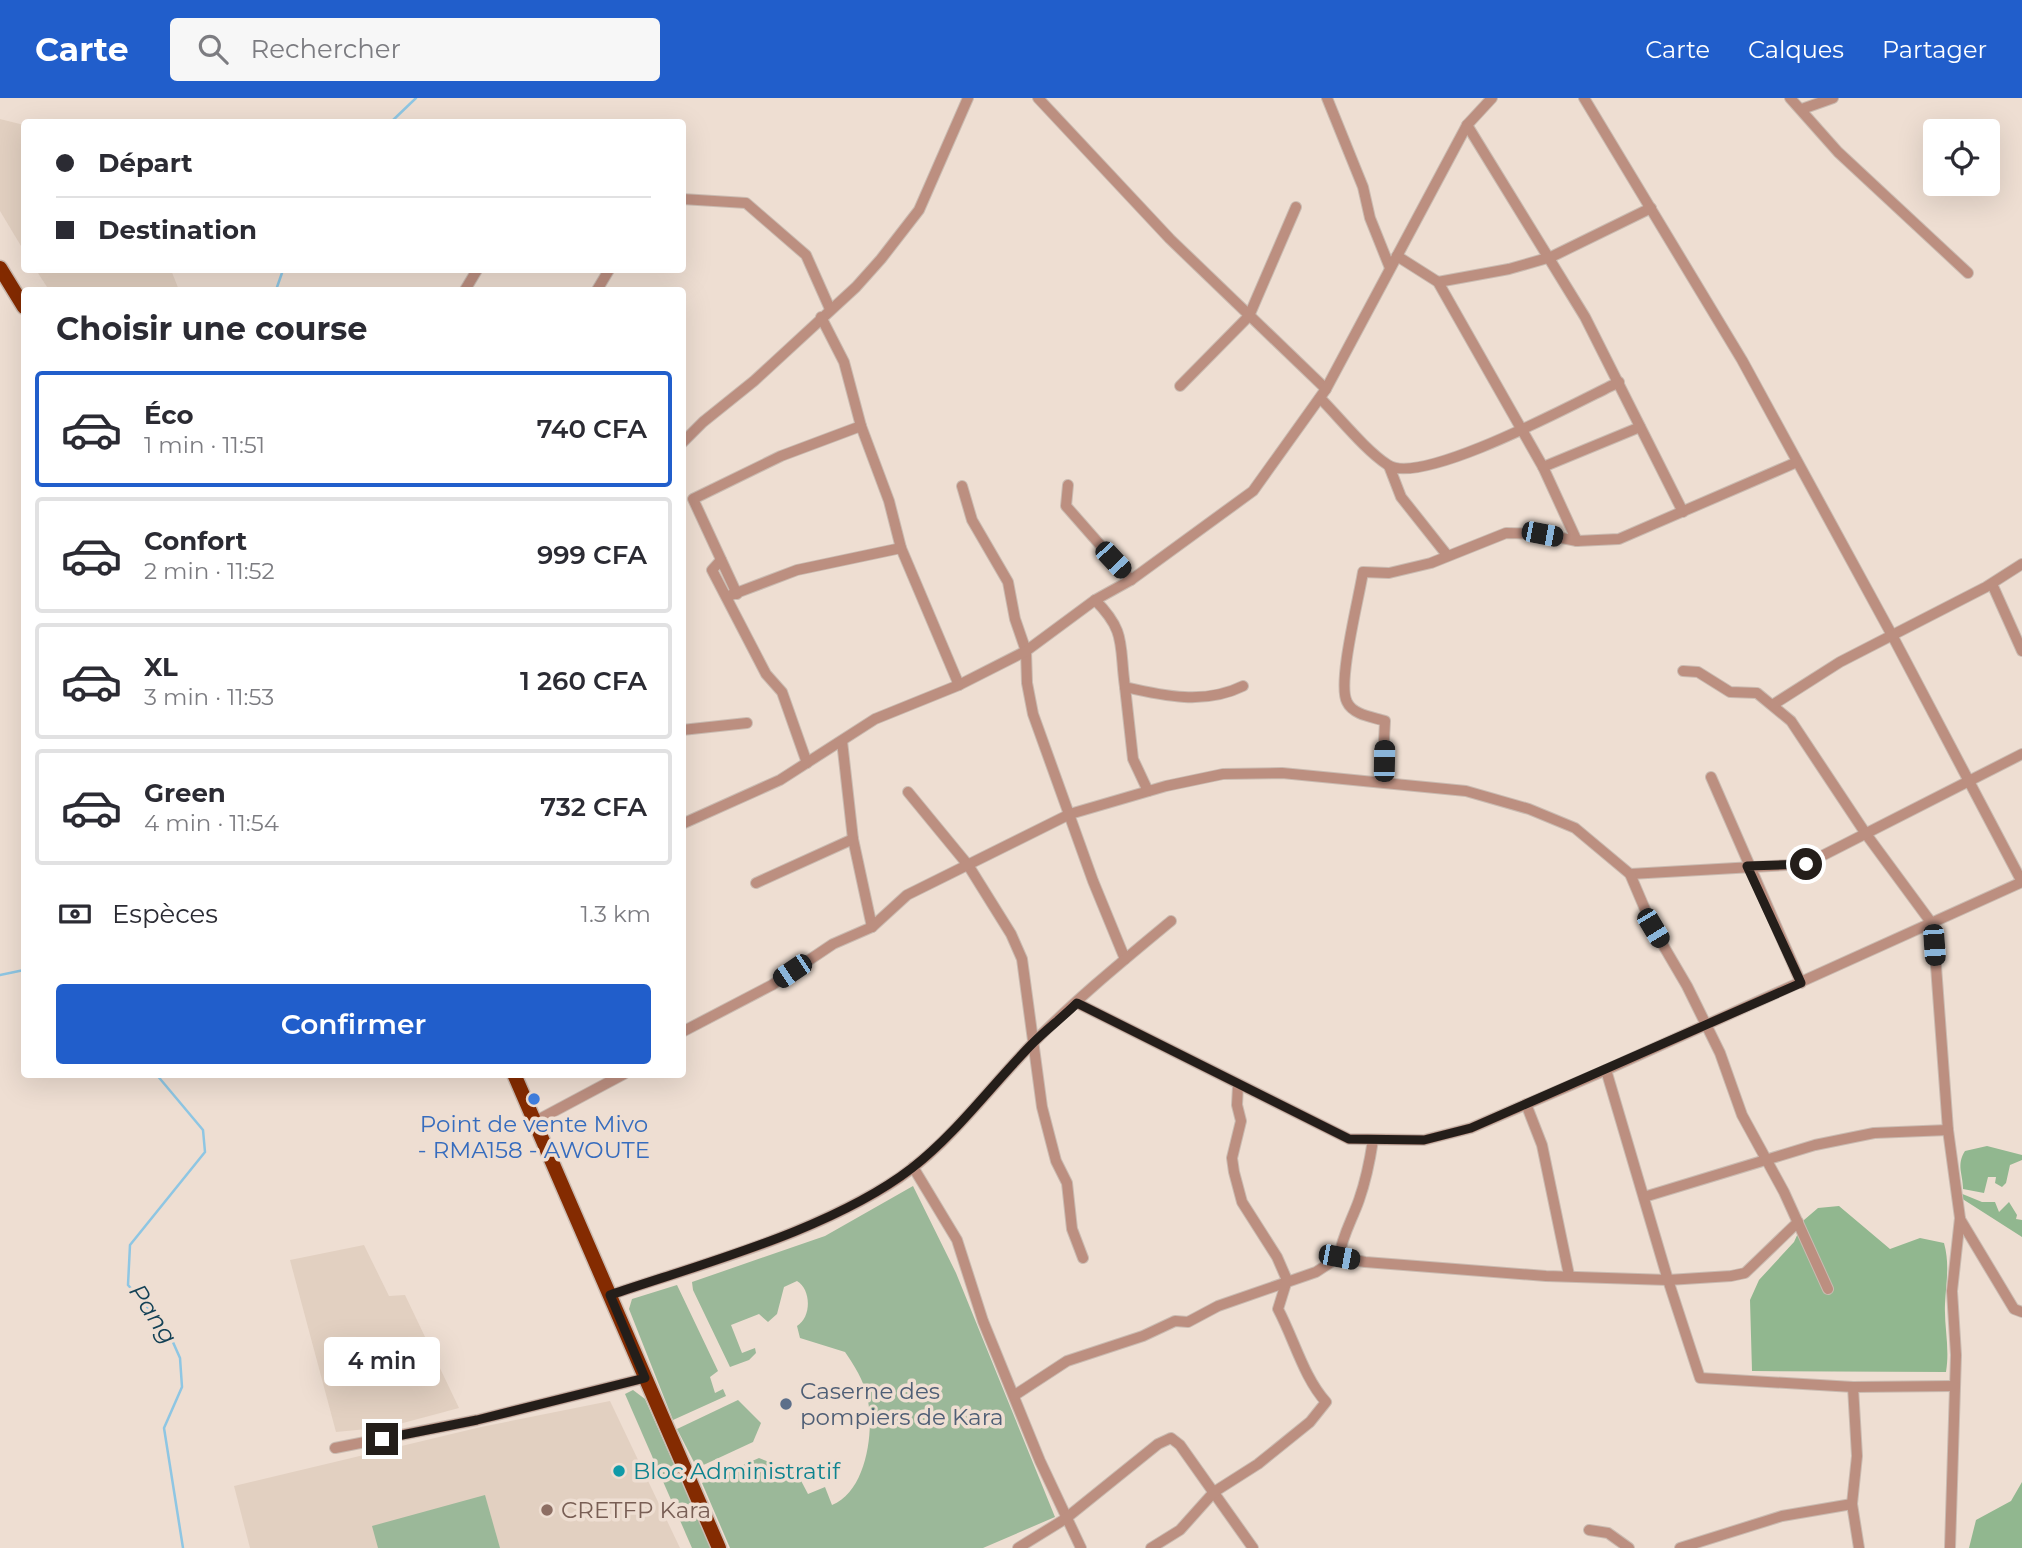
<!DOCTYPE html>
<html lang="fr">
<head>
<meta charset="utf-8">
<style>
	body { margin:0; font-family:Montserrat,sans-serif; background:#f7f7f7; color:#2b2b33; height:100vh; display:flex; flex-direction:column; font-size:26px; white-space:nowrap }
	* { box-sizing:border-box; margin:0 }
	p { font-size:23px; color:#7c7c81 }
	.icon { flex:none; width:38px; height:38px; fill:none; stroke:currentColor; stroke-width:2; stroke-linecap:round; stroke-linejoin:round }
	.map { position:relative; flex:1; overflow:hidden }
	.panel { position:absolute; left:21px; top:189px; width:665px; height:791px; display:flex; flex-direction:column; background:#fff; border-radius:7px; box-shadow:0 7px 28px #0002 }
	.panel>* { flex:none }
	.hud { position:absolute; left:21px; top:21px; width:665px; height:154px; border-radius:7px; box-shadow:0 7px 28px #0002; display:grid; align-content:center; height:154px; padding:0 35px; background:#fff }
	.buttons { position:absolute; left:1923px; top:21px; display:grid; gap:14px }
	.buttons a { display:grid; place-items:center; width:77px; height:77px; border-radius:7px; background:#fff; box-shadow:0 7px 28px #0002; font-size:35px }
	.end { position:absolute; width:32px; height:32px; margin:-16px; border:9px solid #241e1a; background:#fff; box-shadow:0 0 0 4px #fff }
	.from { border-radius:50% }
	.bubble { position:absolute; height:49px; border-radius:7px; background:#fff; box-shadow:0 7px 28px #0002; font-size:23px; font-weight:600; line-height:49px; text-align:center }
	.car { position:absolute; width:21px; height:42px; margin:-21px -10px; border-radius:9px; box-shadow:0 0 5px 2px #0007; background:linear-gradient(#222 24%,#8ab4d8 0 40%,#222 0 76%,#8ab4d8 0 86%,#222 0) }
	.hud b { display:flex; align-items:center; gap:24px; height:66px; font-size:26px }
	.hud b+b { border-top:2px solid #e1e1e2 }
	.hud i { width:18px; height:18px; background:#2b2b33 }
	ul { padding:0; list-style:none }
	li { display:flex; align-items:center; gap:21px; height:116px; margin:0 14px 10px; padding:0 21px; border:4px solid #e1e1e2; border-radius:7px }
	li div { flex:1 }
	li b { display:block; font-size:26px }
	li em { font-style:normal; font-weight:600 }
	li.current { border-color:#215ecb }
	li>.icon { width:63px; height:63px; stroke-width:1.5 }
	h2 { padding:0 35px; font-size:32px; line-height:84px }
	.pay { display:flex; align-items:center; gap:18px; height:77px; padding:0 35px; font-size:26px }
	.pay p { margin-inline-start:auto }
	.primary-button { display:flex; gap:14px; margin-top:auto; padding:14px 35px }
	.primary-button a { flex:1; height:80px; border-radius:7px; background:#215ecb; color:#fff; font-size:28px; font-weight:600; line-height:80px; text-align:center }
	header { display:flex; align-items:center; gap:42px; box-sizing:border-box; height:98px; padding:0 35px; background:#215ecb; color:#fff }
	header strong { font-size:33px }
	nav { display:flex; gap:38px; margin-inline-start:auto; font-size:24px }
	.search { width:490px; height:63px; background:#f7f7f7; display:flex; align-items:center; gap:18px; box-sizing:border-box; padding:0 24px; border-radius:7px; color:#7c7c81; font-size:26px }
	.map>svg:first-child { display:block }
	.commercial { fill:#e2d0c1 }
	.green { fill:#9bb899 }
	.forest { fill:#91b78f }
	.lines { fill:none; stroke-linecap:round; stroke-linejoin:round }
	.stream { stroke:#8ec6e3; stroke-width:2.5 }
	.minor-casing { stroke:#cabbb1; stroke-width:12 }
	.highway-casing { stroke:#cabbb1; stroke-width:17 }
	.minor { stroke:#bc8f80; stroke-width:10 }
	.highway { stroke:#842b01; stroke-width:14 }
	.route { stroke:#241e1a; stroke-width:9 }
	.shop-dot { fill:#3f7fe0; stroke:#eeded2; stroke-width:2.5 }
	.service-dot { fill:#5c6f8a; stroke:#eeded2; stroke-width:2.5 }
	.culture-dot { fill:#0f9aa8; stroke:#eeded2; stroke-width:2.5 }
	.education-dot { fill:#8d6e63; stroke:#eeded2; stroke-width:2.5 }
	.labels { text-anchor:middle; stroke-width:7; stroke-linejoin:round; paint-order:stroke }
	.shop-label { font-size:23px; fill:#366cbe; stroke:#eeded2 }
	.service-label { font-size:23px; fill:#4e5e75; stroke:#eeded2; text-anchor:start }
	.culture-label { font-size:23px; fill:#0d838f; stroke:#eeded2; text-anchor:start }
	.education-label { font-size:23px; fill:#785e54; stroke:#eeded2; text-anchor:start }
	.water-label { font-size:24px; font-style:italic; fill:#134156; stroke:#eeded2 }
</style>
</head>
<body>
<header>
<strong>Carte</strong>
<div class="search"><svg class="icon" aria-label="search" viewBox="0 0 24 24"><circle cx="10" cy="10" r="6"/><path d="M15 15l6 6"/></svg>Rechercher</div>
<nav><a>Carte</a><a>Calques</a><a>Partager</a></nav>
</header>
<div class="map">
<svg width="2022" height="1450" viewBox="0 0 2022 1450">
	<rect width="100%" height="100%" fill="#eeded2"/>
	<g class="commercial">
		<polygon points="0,21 24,27 24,153 0,113"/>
		<polygon points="36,172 171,172 179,192 49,192"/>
		<polygon points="364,1147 389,1198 405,1197 459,1310 388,1329 336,1334 290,1162"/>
		<polygon points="610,1303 680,1450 250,1450 234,1388 481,1329"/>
	</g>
	<g class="green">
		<path d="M 913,1088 L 956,1175 L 1055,1419 L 983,1450 L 730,1450 L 702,1385 L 759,1360 L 797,1375 L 808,1396 L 825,1389 L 832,1407 C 867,1393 875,1331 867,1298 C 864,1283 854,1267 845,1254 L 800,1240 L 797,1228 C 812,1219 811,1191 797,1183 L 784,1189 L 777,1216 L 768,1224 L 759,1216 L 731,1227 L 742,1255 L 755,1250 L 756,1255 L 749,1262 L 730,1269 L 693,1192 L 692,1184 L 825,1138 Z"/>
		<polygon points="677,1187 718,1273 710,1279 715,1295 723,1291 726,1298 673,1322 629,1211 632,1201"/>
		<polygon points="633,1292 645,1301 711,1450 692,1450 625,1296"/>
		<polygon points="738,1302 761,1325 753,1344 697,1370 677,1331"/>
		<polygon points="485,1397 500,1450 378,1450 372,1428"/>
	</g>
	<g class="forest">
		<path d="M 1987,1048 L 2022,1057 L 2022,1062 L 2010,1067 L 2006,1085 L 2002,1089 L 1995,1085 L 1996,1079 L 1988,1079 L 1984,1095 L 1963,1091 C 1963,1076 1956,1067 1965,1053 Z"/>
		<polygon points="1960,1095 1982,1104 1995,1104 1999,1114 2009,1104 2017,1117 2016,1121 2022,1122 2022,1139 1961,1100"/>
		<path d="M 1839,1108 L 1890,1151 L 1920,1140 L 1944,1145 C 1950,1167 1946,1184 1945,1206 C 1944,1229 1950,1250 1946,1274 L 1752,1273 L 1750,1202 L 1759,1182 L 1794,1144 L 1804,1122 L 1818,1110 Z"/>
		<polygon points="2022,1384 2022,1450 1969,1450 1976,1422 2011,1403"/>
	</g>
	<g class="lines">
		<g class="stream">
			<polyline points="391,24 416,0"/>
			<polyline points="276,192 283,172"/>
			<polyline points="0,877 24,872"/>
			<polyline points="156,976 203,1032 205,1054 130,1147 128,1187 168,1233 180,1260 182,1289 164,1330 183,1450"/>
		</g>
		<defs>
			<g id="minor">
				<polyline points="1038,0 1170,141 1326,291"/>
				<polyline points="1327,0 1363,89 1370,120 1390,170"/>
				<polyline points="1584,0 1742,262 1893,539 2022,784"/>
				<polyline points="1790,0 1838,54 1968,175"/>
				<polyline points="1802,11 1833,0"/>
				<polyline points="1467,27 1585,219 1683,414"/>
				<polyline points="682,101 746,105 806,157 830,211"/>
				<polyline points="1397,158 1438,184 1543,369 1577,443"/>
				<polyline points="1438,184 1509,171 1551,159 1651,110"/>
				<polyline points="465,192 477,172"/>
				<polyline points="597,192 609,172"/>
				<polyline points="1180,288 1249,218 1296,109"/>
				<path d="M 1320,300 C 1340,320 1365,352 1388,367 C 1422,389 1581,302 1619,284"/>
				<polyline points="861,328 889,403 901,450 959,587"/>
				<polyline points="682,345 703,324 754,283 856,189 881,161 919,112 968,0"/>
				<polyline points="1389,368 1401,399 1447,457"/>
				<polyline points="1543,369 1640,329"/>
				<polyline points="1068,387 1066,408 1131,482"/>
				<polyline points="962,388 972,422 1008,484 1015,521 1026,553 1027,585 1033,616 1093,783 1125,861"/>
				<polyline points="721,462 712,472 766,576 782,594 807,665"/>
				<polyline points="1992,486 2022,553"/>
				<polyline points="737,496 693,401 781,358 861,328 844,264 821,219"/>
				<polyline points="731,497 797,472 901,450"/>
				<path d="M 1095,502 C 1127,534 1119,547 1125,589 C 1164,598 1205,607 1243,588"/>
				<polyline points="1683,573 1698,574 1730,594 1757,595 1791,623 1866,736 1933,827 1948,1032 1960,1120 1952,1193 1956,1257 1950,1450"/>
				<polyline points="1125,589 1133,661 1148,693"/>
				<polyline points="1774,606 1840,564 1986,489 2022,466"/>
				<polyline points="682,632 747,625"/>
				<polyline points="842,643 853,741 872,829"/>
				<polyline points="1711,679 1801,885"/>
				<path d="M 1382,683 L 1385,623 C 1373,619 1353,617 1347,604 C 1337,585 1359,500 1363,474 L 1389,475 L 1431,465 L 1506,435 L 1542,436 L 1577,443 L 1619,441 L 1797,364"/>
				<polyline points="908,694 968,767 1011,836 1022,861 1042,1009 1056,1063 1067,1085 1072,1131 1083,1160"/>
				<polyline points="682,726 780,682 875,621 959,587 1026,553 1095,502 1131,482 1253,393 1326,291 1467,27 1492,0"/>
				<polyline points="1630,776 1806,766 2022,656"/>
				<polyline points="756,785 853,741"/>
				<polyline points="1077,905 1349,1041 1424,1042 1471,1030 1606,972 2022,784"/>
				<polyline points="682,934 772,887 833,846 872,829 907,797 1070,716 1166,688 1223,676 1282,675 1466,693 1529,711 1575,730 1630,776 1653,830 1687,888 1720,955 1742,1017 1784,1094 1828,1191"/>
				<polyline points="1606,972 1668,1182 1700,1280 1853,1289 1954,1288"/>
				<polyline points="1526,1006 1542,1047 1569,1177"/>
				<polyline points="534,1024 624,976"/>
				<polyline points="913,1069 957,1142 983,1223 1040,1363 1081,1450"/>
				<polyline points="1644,1099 1815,1047 1874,1035 1948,1032"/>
				<polyline points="1960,1121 2014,1211 2022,1214"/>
				<path d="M 1339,1159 C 1342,1138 1352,1122 1359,1102 C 1366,1082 1370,1062 1373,1042"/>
				<path d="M 610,1197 C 702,1166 801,1140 885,1089 C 944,1054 985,994 1032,946 C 1075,902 1124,862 1171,823"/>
				<polyline points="1853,1289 1857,1358 1852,1406 1859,1450"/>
				<polyline points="1015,1297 1067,1263 1143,1238 1175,1223 1188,1224 1218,1208 1316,1174 1339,1159 1365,1164 1546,1178 1668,1182 1731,1178 1745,1175 1798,1124"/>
				<polyline points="335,1350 477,1322 645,1280"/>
				<polyline points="1589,1432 1608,1435 1629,1450"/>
				<polyline points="1018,1450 1065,1421 1158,1346 1171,1340 1180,1347 1253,1450"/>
				<path d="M 1151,1450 L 1180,1432 L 1214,1394 L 1258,1366 L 1310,1324 L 1326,1304 C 1304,1280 1294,1241 1278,1211 L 1287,1182 L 1277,1159 L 1242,1104 L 1234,1074 L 1232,1060 L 1241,1023 L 1237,1007 L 1238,988"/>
				<polyline points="1680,1450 1782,1418 1852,1406"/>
			</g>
			<g id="highway">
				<polyline points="0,170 24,209"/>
				<polyline points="514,976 719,1450"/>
			</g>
		</defs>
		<use href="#minor" class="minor-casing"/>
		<use href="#highway" class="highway-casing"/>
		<use href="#minor" class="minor"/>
		<use href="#highway" class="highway"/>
	</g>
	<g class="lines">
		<path class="route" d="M 382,1341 L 477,1322 L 645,1280 L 610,1197 C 704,1165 833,1131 912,1070 C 958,1034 993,985 1034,944 C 1047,931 1063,919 1077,905 L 1349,1041 L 1424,1042 L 1471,1030 L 1801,885 L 1747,768 L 1806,766"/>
	</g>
	<circle class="shop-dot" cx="534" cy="1001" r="7"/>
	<circle class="service-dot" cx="786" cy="1306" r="7"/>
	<circle class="culture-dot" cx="619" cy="1373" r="7"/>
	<circle class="education-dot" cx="547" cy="1412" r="7"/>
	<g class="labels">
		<g class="shop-label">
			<text x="534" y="1034">Point de vente Mivo<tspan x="534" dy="26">- RMA158 - AWOUTE</tspan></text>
		</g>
		<g class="service-label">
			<text x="800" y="1301">Caserne des<tspan x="800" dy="26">pompiers de Kara</tspan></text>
		</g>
		<g class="culture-label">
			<text x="633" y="1381">Bloc Administratif</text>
		</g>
		<g class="education-label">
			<text x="561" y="1420">CRETFP Kara</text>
		</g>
		<g class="water-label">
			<text transform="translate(153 1216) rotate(57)" y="8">Pang</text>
		</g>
	</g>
</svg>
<div class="buttons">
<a><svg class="icon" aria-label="locate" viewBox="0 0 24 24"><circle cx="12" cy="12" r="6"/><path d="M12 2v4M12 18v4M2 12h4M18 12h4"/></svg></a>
</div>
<i class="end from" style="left:1806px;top:766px"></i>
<i class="end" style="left:382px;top:1341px"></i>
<div class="bubble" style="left:324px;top:1239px;width:116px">4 min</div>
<i class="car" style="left:1542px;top:436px;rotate:101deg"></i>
<i class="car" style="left:1113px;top:462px;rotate:137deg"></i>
<i class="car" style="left:1384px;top:663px;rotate:1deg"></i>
<i class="car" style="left:1653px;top:830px;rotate:149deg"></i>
<i class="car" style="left:1934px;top:847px;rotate:176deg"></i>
<i class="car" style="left:792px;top:873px;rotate:236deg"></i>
<i class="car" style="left:1339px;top:1159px;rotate:101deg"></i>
<div class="hud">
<b><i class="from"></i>Départ</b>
<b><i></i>Destination</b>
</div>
<section class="panel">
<h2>Choisir une course</h2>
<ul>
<li class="current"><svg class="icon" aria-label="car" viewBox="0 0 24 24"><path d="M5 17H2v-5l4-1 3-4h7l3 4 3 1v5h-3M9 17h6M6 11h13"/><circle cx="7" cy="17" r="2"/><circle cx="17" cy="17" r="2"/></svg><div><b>Éco</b><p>1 min · 11:51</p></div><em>740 CFA</em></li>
<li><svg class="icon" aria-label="car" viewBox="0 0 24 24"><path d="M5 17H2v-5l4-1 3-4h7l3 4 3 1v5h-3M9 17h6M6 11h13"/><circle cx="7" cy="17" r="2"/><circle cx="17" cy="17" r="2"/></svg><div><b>Confort</b><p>2 min · 11:52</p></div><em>999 CFA</em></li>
<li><svg class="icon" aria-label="car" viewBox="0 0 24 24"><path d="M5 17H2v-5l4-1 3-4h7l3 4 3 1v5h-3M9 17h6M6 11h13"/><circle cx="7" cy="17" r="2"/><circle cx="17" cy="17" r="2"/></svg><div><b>XL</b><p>3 min · 11:53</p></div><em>1 260 CFA</em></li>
<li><svg class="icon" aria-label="car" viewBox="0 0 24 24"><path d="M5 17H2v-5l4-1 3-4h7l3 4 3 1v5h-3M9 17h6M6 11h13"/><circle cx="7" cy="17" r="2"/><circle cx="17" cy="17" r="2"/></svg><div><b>Green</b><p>4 min · 11:54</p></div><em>732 CFA</em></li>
</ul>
<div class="pay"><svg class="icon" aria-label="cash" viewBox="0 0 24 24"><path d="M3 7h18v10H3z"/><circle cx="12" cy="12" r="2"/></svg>Espèces<p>1.3 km</p></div>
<div class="primary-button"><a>Confirmer</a></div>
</section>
</div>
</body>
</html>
